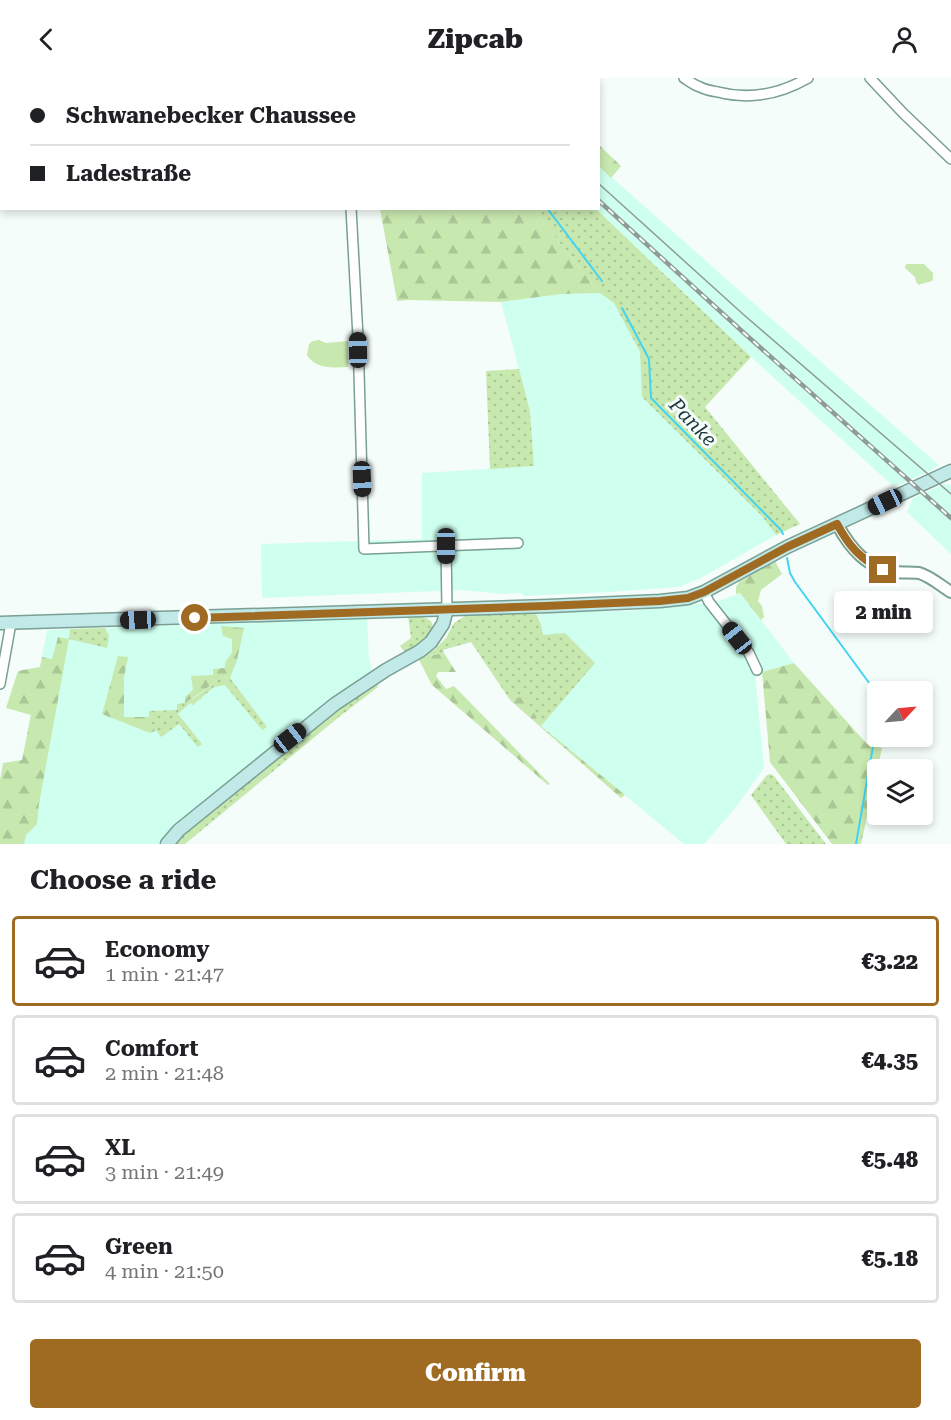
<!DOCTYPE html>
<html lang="en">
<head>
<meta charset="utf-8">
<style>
	body { margin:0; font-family:"Roboto Serif",serif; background:#f6f6f6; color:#202124; height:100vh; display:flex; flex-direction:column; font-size:22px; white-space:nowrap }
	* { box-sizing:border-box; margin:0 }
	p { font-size:20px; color:#757577 }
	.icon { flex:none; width:33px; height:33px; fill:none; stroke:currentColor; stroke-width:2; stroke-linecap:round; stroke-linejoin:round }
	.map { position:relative; height:766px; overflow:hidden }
	.drawer { display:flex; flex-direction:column; background:#fff; flex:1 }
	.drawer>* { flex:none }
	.top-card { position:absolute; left:0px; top:0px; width:600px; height:132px; box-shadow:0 3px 9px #0003; display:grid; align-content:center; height:132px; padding:0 30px; background:#fff }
	.needle { width:39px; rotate:64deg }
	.fabs { position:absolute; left:867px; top:603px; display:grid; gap:12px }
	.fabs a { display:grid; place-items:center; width:66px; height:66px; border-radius:6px; background:#fff; box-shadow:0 3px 9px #0003; font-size:30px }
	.end { position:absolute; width:27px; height:27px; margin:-14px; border:8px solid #9f6b23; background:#fff; box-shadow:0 0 0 3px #fff }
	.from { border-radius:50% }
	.bubble { position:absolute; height:42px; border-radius:6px; background:#fff; box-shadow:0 3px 9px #0003; font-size:20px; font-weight:800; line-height:42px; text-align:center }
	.car { position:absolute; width:18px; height:36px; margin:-18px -9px; border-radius:8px; box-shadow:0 0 4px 2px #0007; background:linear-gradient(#222 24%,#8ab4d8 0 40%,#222 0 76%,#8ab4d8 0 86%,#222 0) }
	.top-card b { display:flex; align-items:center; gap:21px; height:57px; font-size:22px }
	.top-card b+b { border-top:2px solid #e0e0e0 }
	.top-card i { width:15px; height:15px; background:#202124 }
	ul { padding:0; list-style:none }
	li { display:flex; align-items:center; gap:18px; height:90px; margin:0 12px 9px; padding:0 18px; border:3px solid #e0e0e0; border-radius:6px }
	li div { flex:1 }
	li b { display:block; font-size:22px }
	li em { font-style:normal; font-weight:800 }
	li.current { border-color:#9f6b23 }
	li>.icon { width:54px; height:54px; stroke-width:1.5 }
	h2 { padding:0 30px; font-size:27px; line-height:72px }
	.primary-button { display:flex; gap:12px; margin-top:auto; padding:12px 30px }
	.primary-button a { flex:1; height:69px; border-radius:6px; background:#9f6b23; color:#fff; font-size:24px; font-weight:800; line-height:69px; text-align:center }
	header { display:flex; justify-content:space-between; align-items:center; height:78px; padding:0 30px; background:#fff; font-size:27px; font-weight:800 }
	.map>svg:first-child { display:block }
	.built { fill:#ceffef }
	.grass { fill:url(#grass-dots) }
	.forest { fill:url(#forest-firs) }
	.park { fill:#c7e8ae }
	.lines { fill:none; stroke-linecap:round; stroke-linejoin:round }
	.stream { stroke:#43d4f1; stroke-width:2 }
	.minor-casing { stroke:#7a9f93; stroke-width:12 }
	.tertiary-casing { stroke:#7a9f93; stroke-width:14 }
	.secondary-casing { stroke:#7a9f93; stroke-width:15 }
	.minor { stroke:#fff; stroke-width:9 }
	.tertiary { stroke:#fff; stroke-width:10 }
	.secondary { stroke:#c0e9e8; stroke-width:12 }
	.tram { stroke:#8f9b97; stroke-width:1.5 }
	.rail-casing { stroke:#8f9b97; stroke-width:4.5 }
	.rail { stroke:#f5fdfa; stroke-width:2; stroke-dasharray:7; stroke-linecap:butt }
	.route { stroke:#9f6b23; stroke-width:8 }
	.labels { text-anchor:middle; stroke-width:6; stroke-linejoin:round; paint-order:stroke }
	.water-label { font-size:20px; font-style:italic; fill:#1e353b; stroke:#f5fdfa }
</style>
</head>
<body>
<header><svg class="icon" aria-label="back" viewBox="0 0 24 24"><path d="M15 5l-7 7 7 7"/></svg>Zipcab<svg class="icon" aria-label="person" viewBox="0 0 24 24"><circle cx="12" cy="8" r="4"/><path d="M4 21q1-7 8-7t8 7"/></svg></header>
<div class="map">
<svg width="951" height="766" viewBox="0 0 951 766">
	<defs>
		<pattern id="grass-dots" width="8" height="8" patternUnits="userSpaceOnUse" patternTransform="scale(1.5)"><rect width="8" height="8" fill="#c7e8ae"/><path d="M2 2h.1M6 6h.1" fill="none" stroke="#aac796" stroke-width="1.8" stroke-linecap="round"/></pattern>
		<pattern id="forest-firs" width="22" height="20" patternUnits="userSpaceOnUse" patternTransform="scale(1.5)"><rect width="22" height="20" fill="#c7e8ae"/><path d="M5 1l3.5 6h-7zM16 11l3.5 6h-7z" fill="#aac796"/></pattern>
	</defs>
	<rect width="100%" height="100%" fill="#f5fdfa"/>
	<g class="built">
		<polygon points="599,88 750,222 939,387 930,393 899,407 893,408 751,279 596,131 598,130"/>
		<polygon points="600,215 614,225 640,274 643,319 763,438 776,457 699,501 679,509 609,514 524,518 521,515 505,516 461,512 262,520 261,466 422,461 422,395 534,388 530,333 501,224 561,216"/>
		<polygon points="944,406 951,407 951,476 907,434 913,420"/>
		<polygon points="740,515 794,585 755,596 764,690 736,729 704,766 684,766 541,648 594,585 543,557 540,540 533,534 629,533 719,523"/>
		<polygon points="367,538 369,581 372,593 295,650 172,752 161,766 6,766 47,552 321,542"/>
	</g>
	<g class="grass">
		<polygon points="533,131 596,131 751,279 705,329 800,446 776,457 762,438 642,319 640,274 614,225 600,215 588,201"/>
		<polygon points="519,291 530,333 534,388 490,391 486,293"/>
		<path d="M 528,532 C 540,536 541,546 543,557 L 565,555 L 595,585 L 541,648 L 526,621 L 514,619 L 510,622 L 471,564 L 443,572 L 444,575 L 418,580 L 435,571 L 446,560 L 454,545 L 465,538 Z"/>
		<path d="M 408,538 C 452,538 427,561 406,575 L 400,568 L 411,560 Z"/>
		<polygon points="105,550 109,558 107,570 69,561 70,551"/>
		<path d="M 221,599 L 230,600 L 267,649 L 262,652 L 225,607 L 214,609 L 193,627 L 190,625 L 178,636 L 202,666 L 198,669 L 179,646 L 161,659 L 156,652 L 155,653 L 149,639 L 149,633 L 177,632 L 177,626 C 193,625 208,609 221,599 Z"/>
		<polygon points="376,603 378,609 339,639 185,766 175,766 196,745 224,721 226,723 247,705 246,702 327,637"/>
		<polygon points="771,696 774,698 826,766 786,766 751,717 767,697"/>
	</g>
	<g class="forest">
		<polygon points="140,0 458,0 459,1 141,2"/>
		<polygon points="599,67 621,88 611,100 599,88"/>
		<polygon points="380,131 533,131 588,201 600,215 561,216 501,224 408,222 397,223"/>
		<polygon points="775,483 782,496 761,512 758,523 762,528 764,539 761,542 740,515 736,516 736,509 739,504"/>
		<polygon points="221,548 244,550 237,582 230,600 221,599 203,613 185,625 185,619 193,612 191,598 213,597 213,591 225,590 225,584 232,575 232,561 223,558"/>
		<polygon points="58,559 69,561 39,726 37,746 26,757 24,766 0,766 0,702 3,685 22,682 31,637 6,630 18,593 40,589 42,579 52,581"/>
		<polygon points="444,575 456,594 438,594 436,598 446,611 454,608 550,706 548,707 432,607 418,580"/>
		<polygon points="118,578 128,579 124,599 124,639 149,639 155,653 150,655 102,636"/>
		<polygon points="794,585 867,666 882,670 861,766 832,766 770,684 762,594"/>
		<polygon points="514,619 526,620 541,648 625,717 621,720 510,622"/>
	</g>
	<g class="park">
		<path d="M 906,186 L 924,186 L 933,195 L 933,202 C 929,205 924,204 919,207 L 916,204 L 915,199 L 905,190 Z"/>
		<path d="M 319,262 L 326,265 L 348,263 L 348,289 C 334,290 315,291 307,277 L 309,266 L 313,263 Z"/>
	</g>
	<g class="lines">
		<g class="stream">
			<polyline points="362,0 364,2"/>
			<polyline points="547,130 602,203"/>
			<polyline points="622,230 649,281 651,320 781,452 783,456"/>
			<polyline points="787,480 790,495 795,504 878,617"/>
			<polyline points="856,766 873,668 882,658"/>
		</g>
		<defs>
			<g id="minor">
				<path d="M 684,0 C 689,3 694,7 700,9 C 705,12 712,13 718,14 C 749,22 780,16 808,0"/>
				<polyline points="870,0 903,35 951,81"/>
				<polyline points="351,130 358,259 364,471 518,465"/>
				<polyline points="446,468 447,531"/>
				<polyline points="704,514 709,524 749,575 757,592"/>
				<polyline points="0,606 11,545"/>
			</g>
			<path id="tertiary" d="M 837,446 C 850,470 867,491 896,494 C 903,495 911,494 919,495 C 930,498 941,508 951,514"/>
			<g id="secondary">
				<polyline points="0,545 549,528 660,523 688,520 704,514 787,469 951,393"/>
				<polyline points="167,766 179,752 335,626 386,592 420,573 431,564 443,546 447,531"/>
			</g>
		</defs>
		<use href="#minor" class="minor-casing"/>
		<use href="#tertiary" class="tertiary-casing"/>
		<use href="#secondary" class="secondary-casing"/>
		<use href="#minor" class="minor"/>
		<use href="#tertiary" class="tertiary"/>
		<use href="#secondary" class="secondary"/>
		<g class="tram">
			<polyline points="484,0 486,2"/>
			<polyline points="598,105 744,237 951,416"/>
		</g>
		<defs>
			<g id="rail">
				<polyline points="473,0 475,2"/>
				<polyline points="598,122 744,255 951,440"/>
			</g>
		</defs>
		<use href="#rail" class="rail-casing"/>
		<use href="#rail" class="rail"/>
	</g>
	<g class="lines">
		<path class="route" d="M 195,540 L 545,528 L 660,523 L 688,520 L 704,514 L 787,469 L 837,446 C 849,468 860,481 883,492"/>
	</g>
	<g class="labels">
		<g class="water-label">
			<text transform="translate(693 344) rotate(46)" y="7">Panke</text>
		</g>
	</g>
</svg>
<div class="fabs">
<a><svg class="needle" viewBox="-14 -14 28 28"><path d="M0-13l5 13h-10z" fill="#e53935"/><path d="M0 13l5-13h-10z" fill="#757577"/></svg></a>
<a><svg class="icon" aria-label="layers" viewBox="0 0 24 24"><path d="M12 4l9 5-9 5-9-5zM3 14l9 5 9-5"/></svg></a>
</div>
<i class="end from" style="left:195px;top:540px"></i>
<i class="end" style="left:883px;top:492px"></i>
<div class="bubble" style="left:834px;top:513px;width:99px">2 min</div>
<i class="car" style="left:358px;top:272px;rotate:359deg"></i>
<i class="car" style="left:362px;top:401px;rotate:178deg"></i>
<i class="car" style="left:885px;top:424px;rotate:245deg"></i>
<i class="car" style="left:446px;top:468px;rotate:180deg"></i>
<i class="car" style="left:138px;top:542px;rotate:268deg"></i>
<i class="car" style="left:737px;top:560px;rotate:322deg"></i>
<i class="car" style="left:290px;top:660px;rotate:52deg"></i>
<div class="top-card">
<b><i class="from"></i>Schwanebecker Chaussee</b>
<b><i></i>Ladestraße</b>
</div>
</div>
<section class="drawer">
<h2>Choose a ride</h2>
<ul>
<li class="current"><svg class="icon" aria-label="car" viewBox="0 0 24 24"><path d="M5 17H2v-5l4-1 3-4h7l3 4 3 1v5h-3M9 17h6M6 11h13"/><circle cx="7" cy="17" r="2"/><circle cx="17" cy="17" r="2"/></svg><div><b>Economy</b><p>1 min · 21:47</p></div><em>€3.22</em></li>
<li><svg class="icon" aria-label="car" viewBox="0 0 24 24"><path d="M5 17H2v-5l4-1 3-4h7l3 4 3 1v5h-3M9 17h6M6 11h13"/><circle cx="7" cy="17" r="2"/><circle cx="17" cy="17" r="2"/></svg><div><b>Comfort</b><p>2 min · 21:48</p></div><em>€4.35</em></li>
<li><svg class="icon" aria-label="car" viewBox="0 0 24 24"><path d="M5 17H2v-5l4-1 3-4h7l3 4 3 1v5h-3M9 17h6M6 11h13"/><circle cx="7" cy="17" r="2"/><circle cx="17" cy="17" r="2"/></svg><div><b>XL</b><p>3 min · 21:49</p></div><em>€5.48</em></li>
<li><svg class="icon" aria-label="car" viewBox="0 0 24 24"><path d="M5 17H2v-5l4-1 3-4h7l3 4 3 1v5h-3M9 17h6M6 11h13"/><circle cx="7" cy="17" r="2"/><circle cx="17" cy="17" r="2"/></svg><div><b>Green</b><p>4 min · 21:50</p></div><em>€5.18</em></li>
</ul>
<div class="primary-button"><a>Confirm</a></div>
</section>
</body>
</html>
